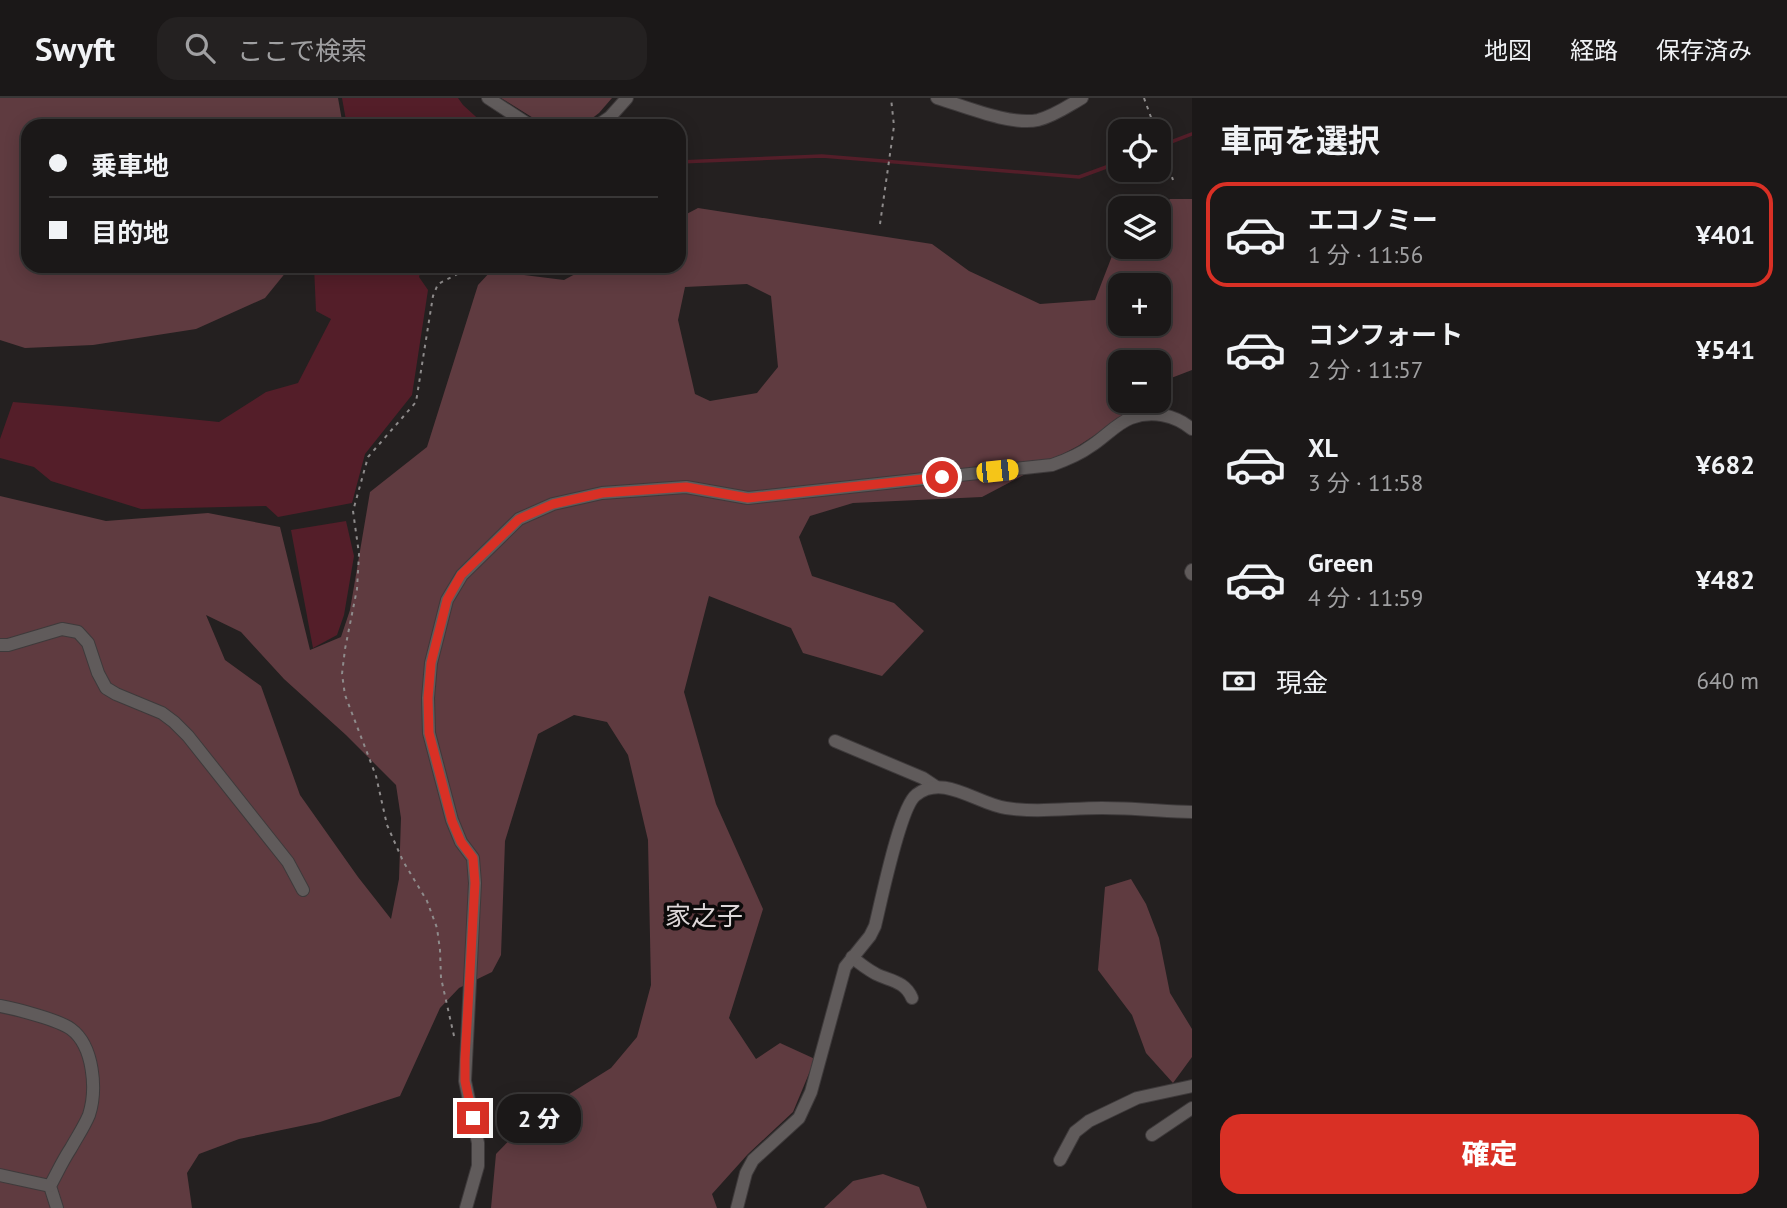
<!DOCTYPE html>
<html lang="ja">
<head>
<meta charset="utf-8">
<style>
	body { margin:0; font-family:"PT Sans","Noto Sans JP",sans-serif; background:#242121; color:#f1f3f6; height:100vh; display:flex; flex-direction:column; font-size:26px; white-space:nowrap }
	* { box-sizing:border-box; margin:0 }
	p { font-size:23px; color:#a0a0a2 }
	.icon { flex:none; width:38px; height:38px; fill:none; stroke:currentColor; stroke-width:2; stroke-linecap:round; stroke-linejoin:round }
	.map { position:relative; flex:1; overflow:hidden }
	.details { display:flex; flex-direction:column; background:#1b1818; width:595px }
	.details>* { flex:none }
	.banner { position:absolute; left:21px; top:21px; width:665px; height:154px; border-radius:21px; box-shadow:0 4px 18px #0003,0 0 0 2px #393737; display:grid; align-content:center; height:154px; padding:0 28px; background:#1b1818 }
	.buttons { position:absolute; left:1108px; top:21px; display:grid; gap:14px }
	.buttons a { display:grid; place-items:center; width:63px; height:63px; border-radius:14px; background:#1b1818; box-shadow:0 4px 18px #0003,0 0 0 2px #393737; font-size:35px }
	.end { position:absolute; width:32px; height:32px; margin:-16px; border:9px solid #d93025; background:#fff; box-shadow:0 0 0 4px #fff }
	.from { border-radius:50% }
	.bubble { position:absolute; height:49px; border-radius:21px; background:#1b1818; box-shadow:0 4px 18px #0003,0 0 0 2px #393737; font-size:23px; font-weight:800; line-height:49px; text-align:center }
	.car { position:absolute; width:21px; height:42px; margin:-21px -10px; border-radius:9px; box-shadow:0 0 5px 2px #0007; background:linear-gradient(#f5c518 24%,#345 0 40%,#f5c518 0 76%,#345 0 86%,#f5c518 0) }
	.banner b { display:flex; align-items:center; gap:24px; height:66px; font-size:26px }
	.banner b+b { border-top:2px solid #393737 }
	.banner i { width:18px; height:18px; background:#f1f3f6 }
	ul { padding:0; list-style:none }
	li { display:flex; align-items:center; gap:21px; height:105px; margin:0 14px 10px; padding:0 14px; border:4px solid transparent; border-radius:21px }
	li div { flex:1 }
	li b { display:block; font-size:26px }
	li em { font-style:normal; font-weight:800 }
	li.current { border-color:#d93025 }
	li>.icon { width:63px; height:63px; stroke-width:1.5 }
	h2 { padding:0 28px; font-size:32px; line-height:84px }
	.pay { display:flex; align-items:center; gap:18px; height:77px; padding:0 28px; font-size:26px }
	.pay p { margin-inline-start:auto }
	.primary-button { display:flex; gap:14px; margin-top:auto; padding:14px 28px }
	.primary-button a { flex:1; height:80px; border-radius:21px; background:#d93025; color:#fff; font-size:28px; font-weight:800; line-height:80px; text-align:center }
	header { display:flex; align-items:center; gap:42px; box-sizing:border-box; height:98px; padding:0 35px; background:#1b1818; border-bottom:2px solid #393737 }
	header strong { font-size:33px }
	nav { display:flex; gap:38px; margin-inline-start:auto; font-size:24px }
	.search { width:490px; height:63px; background:#242121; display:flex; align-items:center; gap:18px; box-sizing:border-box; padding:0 24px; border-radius:21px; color:#a0a0a2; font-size:26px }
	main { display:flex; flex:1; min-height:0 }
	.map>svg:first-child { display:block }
	.green { fill:#5f3b40; fill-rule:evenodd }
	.water { fill:#541e29 }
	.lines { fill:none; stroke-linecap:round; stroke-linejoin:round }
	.stream { stroke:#541e29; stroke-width:3.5 }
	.minor-casing { stroke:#3e3a3b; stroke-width:14 }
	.path { stroke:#8e8b8b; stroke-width:2; stroke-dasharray:3.5 5; stroke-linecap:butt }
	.minor { stroke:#605b5b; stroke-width:12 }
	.route { stroke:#d93025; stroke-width:9 }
	.labels { text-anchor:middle; stroke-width:7; stroke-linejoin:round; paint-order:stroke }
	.quarter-label { font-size:26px; fill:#ddd7d8; stroke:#0c0a0a }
</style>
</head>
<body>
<header>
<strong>Swyft</strong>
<div class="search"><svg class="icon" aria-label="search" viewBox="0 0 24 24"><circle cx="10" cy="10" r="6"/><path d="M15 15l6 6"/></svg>ここで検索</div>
<nav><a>地図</a><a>経路</a><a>保存済み</a></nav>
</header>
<main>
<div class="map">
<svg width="1192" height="1110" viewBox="0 0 1192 1110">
	<rect width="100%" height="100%" fill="#242020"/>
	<g class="green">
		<polygon points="0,0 338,0 343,28 28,28 28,168 291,168 265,200 196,231 93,247 25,250 0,242"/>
		<polygon points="501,0 612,0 599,15 582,28 546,28"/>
		<path d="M 1170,101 L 1192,101 L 1192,272 L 1166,282 L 1159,289 L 1158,264 L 1120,264 L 1120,303 L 1142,303 L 1126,317 L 1078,348 L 982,399 L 853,405 L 810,418 L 799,439 L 812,478 L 894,505 L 924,533 L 882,578 L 803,555 L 791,530 L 709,498 L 684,594 L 716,706 L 763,811 L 729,920 L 756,961 L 780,945 L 815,961 L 793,1014 L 748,1056 L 712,1096 L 717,1110 L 491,1110 L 496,1056 L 531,1020 L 611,970 L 637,939 L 651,887 L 648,742 L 628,657 L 607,624 L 574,617 L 538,636 L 505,743 L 501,857 L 492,874 L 459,890 L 440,910 L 400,998 L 320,1024 L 239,1041 L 199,1056 L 187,1075 L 192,1110 L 0,1110 L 0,398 L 106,423 L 208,415 L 280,429 L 310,552 L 341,539 L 350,512 L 370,394 L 427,349 L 478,187 L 491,173 L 564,182 L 590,168 L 679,168 L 679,120 L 698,110 L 932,146 L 969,173 L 1040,206 L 1095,202 L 1112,158 L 1121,149 L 1158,149 L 1159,112 ZM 747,186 L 771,198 L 778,269 L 757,295 L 710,303 L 695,296 L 678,222 L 685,189 ZM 1120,187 L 1158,187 L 1158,226 L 1120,226 ZM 206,517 L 241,534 L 284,581 L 346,637 L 396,687 L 401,720 L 399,781 L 391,821 L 358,779 L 300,697 L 261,588 L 225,562 Z"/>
		<polygon points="1131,781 1146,806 1159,840 1170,895 1192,931 1192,959 1173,985 1146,955 1132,917 1098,872 1105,789"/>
		<polygon points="883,1076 919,1089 927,1110 824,1110 853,1083"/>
	</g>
	<g class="water">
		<polygon points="342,0 458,0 463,7 486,28 347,28"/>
		<polygon points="314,168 422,168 419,179 428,192 412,297 365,356 352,405 278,419 266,408 141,411 51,383 34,369 0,360 0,341 13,304 73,309 219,324 266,294 298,285 331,221 316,213"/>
		<polygon points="346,423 354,458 344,517 337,537 313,550 291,432"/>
	</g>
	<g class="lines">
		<g class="stream">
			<polyline points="1158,49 1192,36"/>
			<polyline points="679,64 822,58 1079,79 1120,64"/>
		</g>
		<defs>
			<g id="minor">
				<polyline points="488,0 531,28"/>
				<path d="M 937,0 C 964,8 1011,28 1038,22 C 1054,18 1068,8 1082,0"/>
				<polyline points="597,28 610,19 627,0"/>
				<polyline points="1192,472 1191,474 1192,476"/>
				<polyline points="0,547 8,547 62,531 78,534 88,545 98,575 106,590 116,596 162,615 174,624 188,638 288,764 303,792"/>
				<polyline points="835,643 923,680 935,688"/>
				<path d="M 852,859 C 859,865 867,871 876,876 C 890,883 905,883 912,900"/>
				<path d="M 0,908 C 16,911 59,922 71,931 C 94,948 97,992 89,1017 C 84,1029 77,1039 71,1050 C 63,1062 57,1075 50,1088 L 57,1110"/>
				<polyline points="1152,1037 1192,1010"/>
				<polyline points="1060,1062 1075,1034 1089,1023 1137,1000 1192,988"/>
				<polyline points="0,1077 50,1088"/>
				<path d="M 466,1110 L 478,1068 L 478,1045 L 465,983 L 475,785 L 473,760 L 461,744 L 452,722 L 429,635 L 428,600 L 431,565 L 447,502 L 462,477 L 519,421 L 553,406 L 602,395 L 686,389 L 748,400 L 1052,367 C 1066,362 1079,357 1091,348 C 1104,340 1117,325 1131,320 C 1152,312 1175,317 1192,331"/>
				<path d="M 737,1110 L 746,1075 L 753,1062 L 799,1020 L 811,994 L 845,869 L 870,838 L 875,828 C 881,804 900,709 916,697 C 943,675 977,706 1006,710 C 1038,715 1070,710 1102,710 C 1132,710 1162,713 1192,714"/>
			</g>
		</defs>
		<use href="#minor" class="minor-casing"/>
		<g class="path">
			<polyline points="1144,0 1156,33"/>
			<polyline points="495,28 494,25 497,20"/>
			<polyline points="1158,39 1173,82"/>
			<polyline points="880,126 894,28 891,0"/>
			<polyline points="454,938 441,880 440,852 437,830 427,803 403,763 387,727 376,678 345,597 342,576 345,551 357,491 359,456 353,413 368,359 416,304 433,198 438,186 473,168"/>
		</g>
		<use href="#minor" class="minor"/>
	</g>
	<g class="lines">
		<polyline class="route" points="473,1020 465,983 465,961 475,785 473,760 461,744 452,723 429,635 428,600 431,565 447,502 461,477 519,421 553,406 602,395 686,389 748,400 942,379"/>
	</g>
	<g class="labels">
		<g class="quarter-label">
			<text x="704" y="827">家之子</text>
		</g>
	</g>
</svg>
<div class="buttons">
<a><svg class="icon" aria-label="locate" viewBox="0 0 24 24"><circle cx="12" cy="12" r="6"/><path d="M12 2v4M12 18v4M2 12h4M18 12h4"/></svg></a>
<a><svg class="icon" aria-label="layers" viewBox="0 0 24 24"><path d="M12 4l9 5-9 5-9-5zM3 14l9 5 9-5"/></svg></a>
<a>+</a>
<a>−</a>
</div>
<i class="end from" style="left:942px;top:379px"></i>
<i class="end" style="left:473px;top:1020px"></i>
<div class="bubble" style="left:497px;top:996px;width:84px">2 分</div>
<i class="car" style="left:997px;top:373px;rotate:84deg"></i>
<div class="banner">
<b><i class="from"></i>乗車地</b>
<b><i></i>目的地</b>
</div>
</div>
<section class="details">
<h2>車両を選択</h2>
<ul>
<li class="current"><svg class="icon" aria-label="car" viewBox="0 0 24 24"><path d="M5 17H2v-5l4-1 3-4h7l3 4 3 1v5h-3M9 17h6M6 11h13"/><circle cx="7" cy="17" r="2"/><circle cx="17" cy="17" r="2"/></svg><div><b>エコノミー</b><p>1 分 · 11:56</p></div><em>¥401</em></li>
<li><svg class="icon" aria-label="car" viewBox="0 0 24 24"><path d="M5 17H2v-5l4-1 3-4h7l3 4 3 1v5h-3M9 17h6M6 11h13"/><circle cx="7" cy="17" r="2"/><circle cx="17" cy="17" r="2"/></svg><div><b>コンフォート</b><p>2 分 · 11:57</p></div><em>¥541</em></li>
<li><svg class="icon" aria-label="car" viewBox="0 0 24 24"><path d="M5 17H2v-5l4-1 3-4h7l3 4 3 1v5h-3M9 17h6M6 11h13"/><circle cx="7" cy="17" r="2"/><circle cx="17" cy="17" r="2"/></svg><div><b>XL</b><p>3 分 · 11:58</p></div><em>¥682</em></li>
<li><svg class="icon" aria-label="car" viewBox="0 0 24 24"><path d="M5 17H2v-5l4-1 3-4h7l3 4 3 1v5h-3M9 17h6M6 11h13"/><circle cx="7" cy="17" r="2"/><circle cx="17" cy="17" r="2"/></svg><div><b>Green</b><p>4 分 · 11:59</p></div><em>¥482</em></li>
</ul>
<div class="pay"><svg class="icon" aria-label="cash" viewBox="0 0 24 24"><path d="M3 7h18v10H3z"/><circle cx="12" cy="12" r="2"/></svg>現金<p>640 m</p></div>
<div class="primary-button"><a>確定</a></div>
</section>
</main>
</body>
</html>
